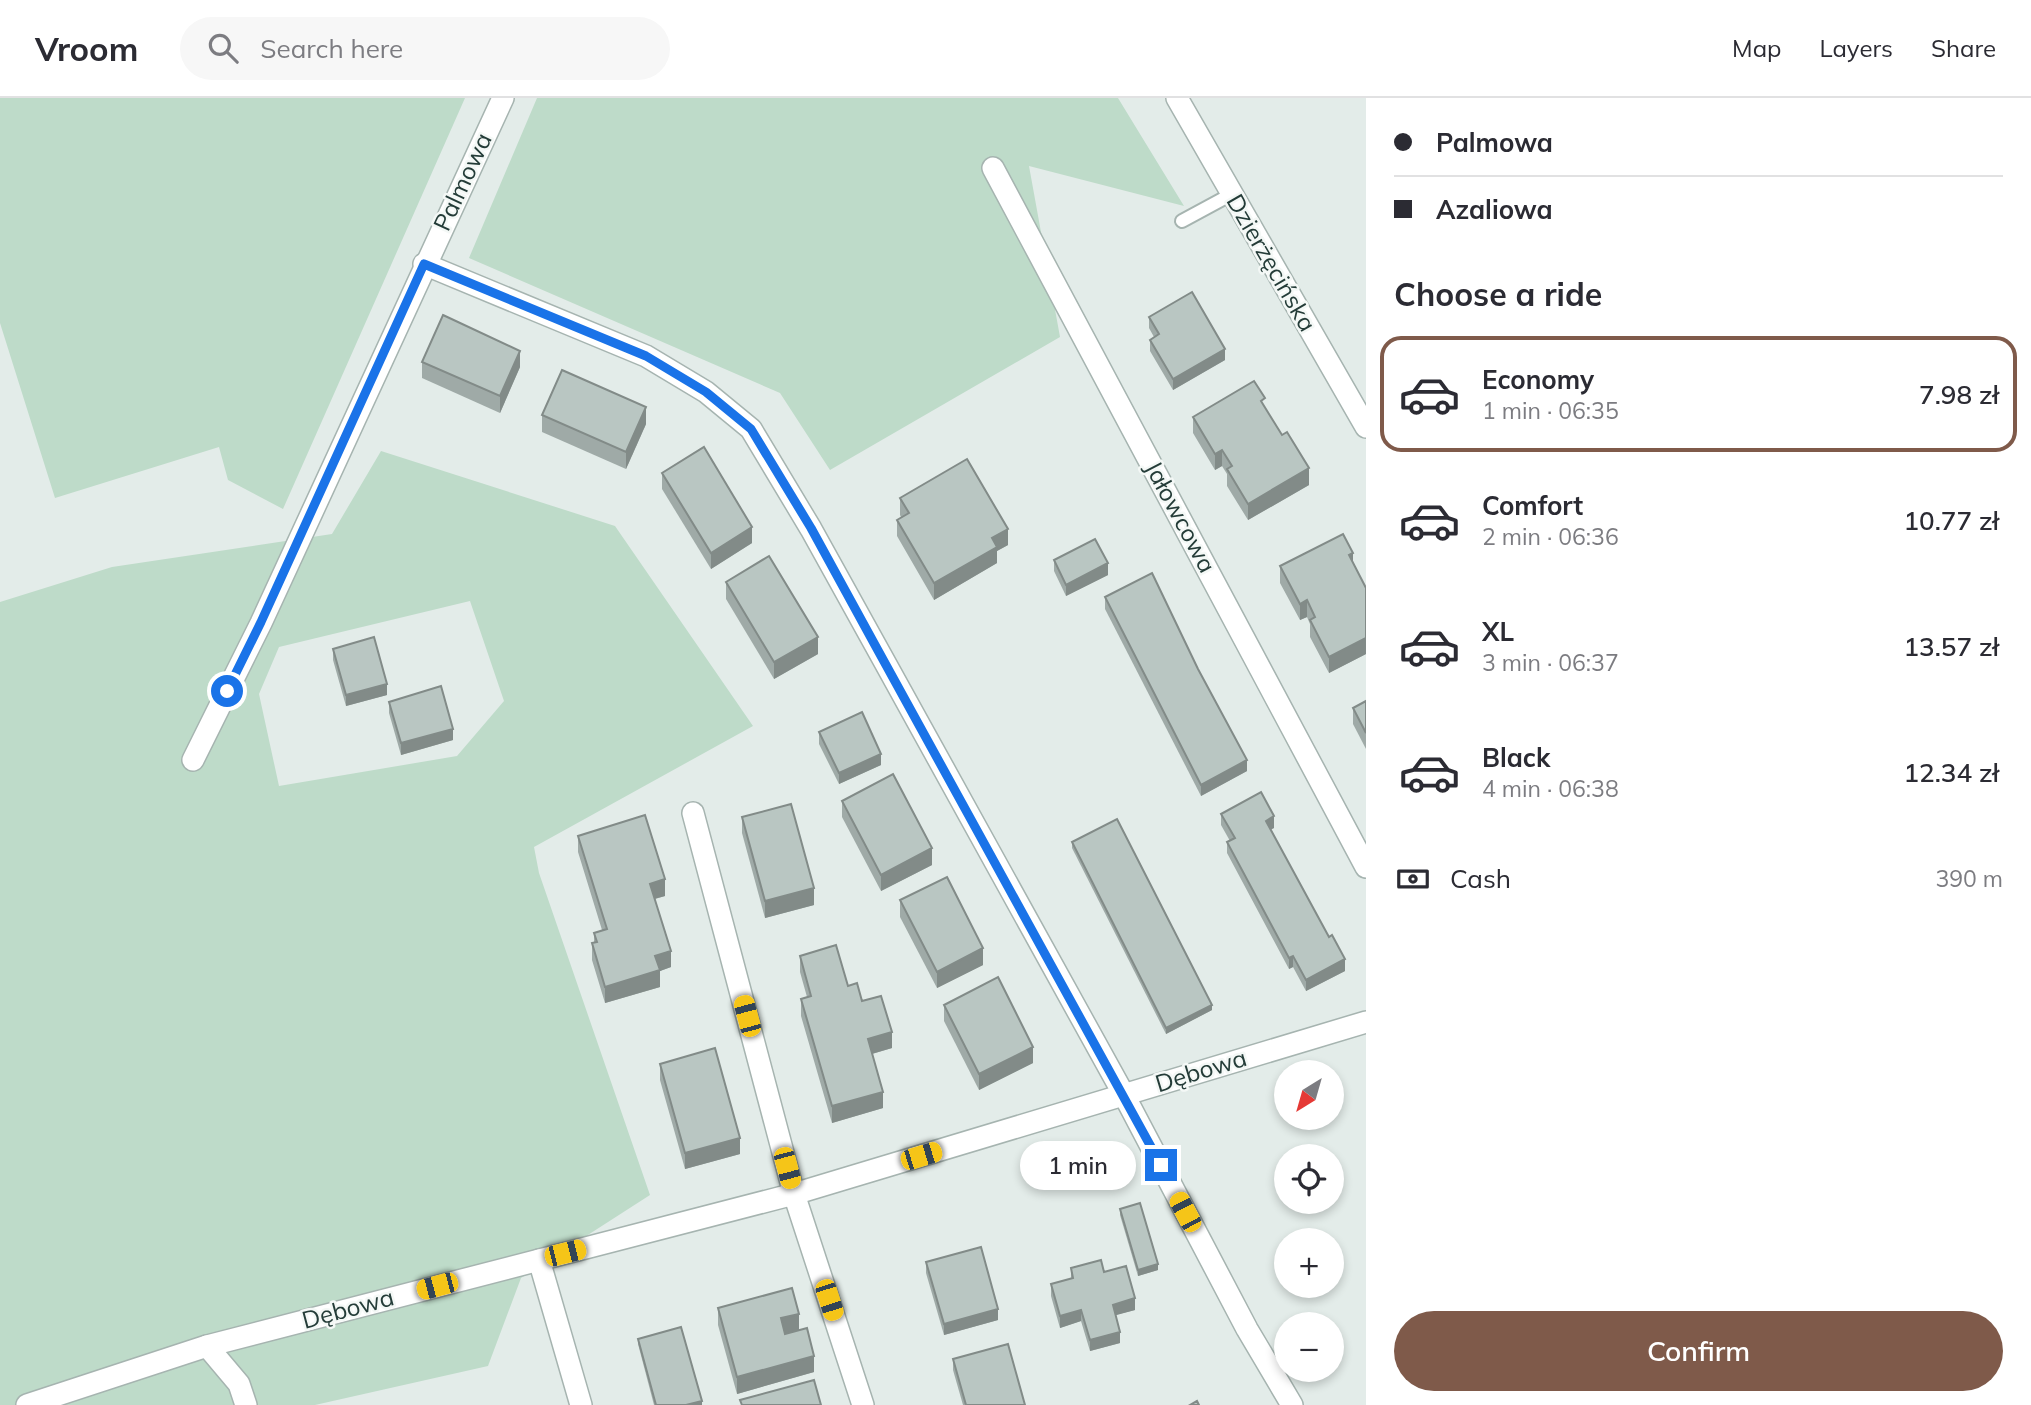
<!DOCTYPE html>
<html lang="en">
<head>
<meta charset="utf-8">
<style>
	body { margin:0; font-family:Mulish,sans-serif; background:#f7f7f7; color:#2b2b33; height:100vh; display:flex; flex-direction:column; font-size:26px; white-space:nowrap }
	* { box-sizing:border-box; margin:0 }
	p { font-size:23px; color:#7c7c81 }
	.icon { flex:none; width:38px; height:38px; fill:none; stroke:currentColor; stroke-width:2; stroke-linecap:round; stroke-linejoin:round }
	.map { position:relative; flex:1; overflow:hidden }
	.details { display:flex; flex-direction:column; background:#fff; width:665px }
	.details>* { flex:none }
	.top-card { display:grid; align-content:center; height:154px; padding:0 28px; background:#fff }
	.needle { width:46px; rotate:217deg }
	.fabs { position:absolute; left:1274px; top:962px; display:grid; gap:14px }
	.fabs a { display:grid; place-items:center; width:70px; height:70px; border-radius:50%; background:#fff; box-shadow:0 4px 10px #0003; font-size:35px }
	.end { position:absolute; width:32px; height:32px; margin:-16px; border:9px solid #1a73e8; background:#fff; box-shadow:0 0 0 4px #fff }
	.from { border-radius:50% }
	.bubble { position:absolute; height:49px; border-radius:24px; background:#fff; box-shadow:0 4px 10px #0003; font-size:23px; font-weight:600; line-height:49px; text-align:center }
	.car { position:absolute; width:21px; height:42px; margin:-21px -10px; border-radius:9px; box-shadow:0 0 5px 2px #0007; background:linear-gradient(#f5c518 24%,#345 0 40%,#f5c518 0 76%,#345 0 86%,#f5c518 0) }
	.top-card b { display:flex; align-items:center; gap:24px; height:66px; font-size:26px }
	.top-card b+b { border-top:2px solid #e1e1e2 }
	.top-card i { width:18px; height:18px; background:#2b2b33 }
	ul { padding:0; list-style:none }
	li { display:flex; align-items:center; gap:21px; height:116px; margin:0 14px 10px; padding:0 14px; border:4px solid transparent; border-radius:21px }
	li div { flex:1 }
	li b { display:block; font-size:26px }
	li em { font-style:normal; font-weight:600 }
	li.selected { border-color:#7f5a4a }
	li>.icon { width:63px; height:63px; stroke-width:1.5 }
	h2 { padding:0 28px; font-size:32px; line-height:84px }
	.pay { display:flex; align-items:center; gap:18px; height:77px; padding:0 28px; font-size:26px }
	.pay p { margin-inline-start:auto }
	.cta { display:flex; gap:14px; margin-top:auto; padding:14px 28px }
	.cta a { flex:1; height:80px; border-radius:42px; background:#7f5a4a; color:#fff; font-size:28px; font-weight:600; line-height:80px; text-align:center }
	header { display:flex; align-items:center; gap:42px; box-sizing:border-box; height:98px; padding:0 35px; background:#fff; border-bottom:2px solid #e1e1e2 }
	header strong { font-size:33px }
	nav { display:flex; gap:38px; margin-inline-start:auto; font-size:24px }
	.search { width:490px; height:63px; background:#f7f7f7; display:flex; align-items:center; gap:18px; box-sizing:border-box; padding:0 24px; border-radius:38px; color:#7c7c81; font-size:26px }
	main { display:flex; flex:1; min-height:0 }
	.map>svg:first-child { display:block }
	.green { fill:#bedbc9; fill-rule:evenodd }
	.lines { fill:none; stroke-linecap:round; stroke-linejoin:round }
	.service-casing { stroke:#a6b4b0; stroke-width:16 }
	.minor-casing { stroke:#a6b4b0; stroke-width:24 }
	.tertiary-casing { stroke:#a6b4b0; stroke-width:24 }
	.service { stroke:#fff; stroke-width:12 }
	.minor { stroke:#fff; stroke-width:21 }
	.tertiary { stroke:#fff; stroke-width:21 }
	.wall { fill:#9faaa7 }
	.shaded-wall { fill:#828b88 }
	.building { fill:#b9c6c2; stroke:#828b88; stroke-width:2 }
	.route { stroke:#1a73e8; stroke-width:9 }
	.labels { text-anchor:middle; stroke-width:5; stroke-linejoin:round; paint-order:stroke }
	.street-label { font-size:24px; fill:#243c38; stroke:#f4f8f6 }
</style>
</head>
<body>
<header>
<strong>Vroom</strong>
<div class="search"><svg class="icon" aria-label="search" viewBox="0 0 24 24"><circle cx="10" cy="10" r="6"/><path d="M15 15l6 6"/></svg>Search here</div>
<nav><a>Map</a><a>Layers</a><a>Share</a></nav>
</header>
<main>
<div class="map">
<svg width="1366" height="1307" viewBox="0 0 1366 1307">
	<rect width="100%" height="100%" fill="#e3ece9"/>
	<g class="green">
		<polygon points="0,0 465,0 283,411 228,382 219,349 55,400 0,225"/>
		<polygon points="537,0 1118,0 1184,108 1029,68 1060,239 830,372 780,295 469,160"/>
		<path d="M 381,353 L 615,428 L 753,628 L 534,749 L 539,775 L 650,1097 L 521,1180 L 488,1268 L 315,1307 L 0,1307 L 0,504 L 112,469 L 332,436 ZM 470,503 L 504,603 L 457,658 L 279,688 L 259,596 L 279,549 Z"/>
	</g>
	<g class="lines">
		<defs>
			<polyline id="service" points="1182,123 1232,96"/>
			<g id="minor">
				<polyline points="993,70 1366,769"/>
				<polyline points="424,166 646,258 706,294 751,331 811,431 888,570 1124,997 1247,1231 1292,1307"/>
				<polyline points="193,662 261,525 503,0"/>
				<polyline points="693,715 794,1096 863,1307"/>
				<polyline points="539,1162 581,1307"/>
				<polyline points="207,1248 239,1286 246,1307"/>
				<polyline points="27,1307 207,1248 794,1096 1366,924"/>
			</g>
			<polyline id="tertiary" points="1177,0 1366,329"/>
		</defs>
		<use href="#service" class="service-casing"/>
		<use href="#minor" class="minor-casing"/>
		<use href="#tertiary" class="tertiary-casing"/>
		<use href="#service" class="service"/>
		<use href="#minor" class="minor"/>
		<use href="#tertiary" class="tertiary"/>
	</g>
	<g class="wall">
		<polygon points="1149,219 1225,262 1173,292 1150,253 1150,242 1154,239 1149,230"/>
		<polygon points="422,264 520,269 500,315 422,280"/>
		<polygon points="1265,310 1309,387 1248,422 1227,388 1227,376 1222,368 1215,372 1193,335 1193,319"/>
		<polygon points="542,317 646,326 626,371 542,334"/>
		<polygon points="662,375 752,445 711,471 662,391"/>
		<polygon points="900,400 1008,447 997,453 997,465 934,502 897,438 897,422 901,419 900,417"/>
		<polygon points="1054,462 1108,477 1066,498 1054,473"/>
		<polygon points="1353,465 1366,490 1366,556 1329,575 1310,539 1310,526 1307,519 1300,522 1280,485 1280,468"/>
		<polygon points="726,484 818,556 774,581 726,501"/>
		<polygon points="1105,499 1247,673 1201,698 1105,511"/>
		<polygon points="333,551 387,597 346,608 333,562"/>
		<polygon points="1366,603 1366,651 1353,626 1353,610"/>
		<polygon points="389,604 453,642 401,657 389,615"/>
		<polygon points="819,634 881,667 839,686 819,646"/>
		<polygon points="842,703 932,767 881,793 842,719"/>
		<polygon points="1221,716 1274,730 1271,731 1345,873 1306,893 1293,869 1289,871 1227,755 1227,744 1230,743 1221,727"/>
		<polygon points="742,719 814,807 765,820 742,735"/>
		<polygon points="578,738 665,798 655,801 671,869 660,873 660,889 605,905 592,862 592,845 594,845 594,835 602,832 578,754"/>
		<polygon points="1072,744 1212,912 1166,936 1072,750"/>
		<polygon points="900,802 983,867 937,890 900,819"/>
		<polygon points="800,858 848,888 862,903 892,950 872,956 883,1010 832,1025 801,918 801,901 807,899 800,874"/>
		<polygon points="944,907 1033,965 979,992 944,923"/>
		<polygon points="660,966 740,1056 685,1071 660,982"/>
		<polygon points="1120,1111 1158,1172 1138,1178 1120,1117"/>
		<polygon points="926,1164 998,1222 944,1237 926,1175"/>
		<polygon points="1071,1170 1104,1174 1135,1212 1115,1217 1120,1245 1090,1253 1081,1223 1060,1230 1051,1198 1051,1186 1071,1181"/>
		<polygon points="718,1210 785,1236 814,1274 737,1296 718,1227"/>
		<polygon points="638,1241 702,1307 654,1307 638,1246"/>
		<polygon points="953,1261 1025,1307 963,1307 953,1272"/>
	</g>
	<g class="shaded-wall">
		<polygon points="1225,251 1225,262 1173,292 1173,281"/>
		<polygon points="520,253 520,269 500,315 500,298"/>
		<polygon points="646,309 646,326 626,371 626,354"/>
		<polygon points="1222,352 1222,368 1215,372 1215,356"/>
		<polygon points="1309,370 1309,387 1248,422 1248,406"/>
		<polygon points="752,429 752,445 711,471 711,455"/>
		<polygon points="1008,431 1008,447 997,453 997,465 934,502 934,485 992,440"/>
		<polygon points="1353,455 1353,471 1349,457"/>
		<polygon points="1108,465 1108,477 1066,498 1066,487"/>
		<polygon points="1307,502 1307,519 1300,522 1300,506"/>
		<polygon points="818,539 818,556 774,581 774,564"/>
		<polygon points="1366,540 1366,556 1329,575 1329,559"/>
		<polygon points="387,586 387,597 346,608 346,597"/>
		<polygon points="453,631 453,642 401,657 401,645"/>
		<polygon points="881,656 881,667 839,686 839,675"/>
		<polygon points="1247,662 1247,673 1201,698 1201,687"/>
		<polygon points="1274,718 1274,730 1266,734 1266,723"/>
		<polygon points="932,750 932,767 881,793 881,777"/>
		<polygon points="665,781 665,798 650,802 650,786"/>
		<polygon points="814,790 814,807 765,820 765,803"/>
		<polygon points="983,850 983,867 937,890 937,874"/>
		<polygon points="671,853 671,869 660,873 660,889 605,905 605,889 655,858"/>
		<polygon points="1293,858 1293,869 1289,871 1289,860"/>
		<polygon points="1345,861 1345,873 1306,893 1306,882"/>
		<polygon points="1212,907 1212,912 1166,936 1166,930"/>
		<polygon points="892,934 892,950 868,957 868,941"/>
		<polygon points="1033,949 1033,965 979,992 979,976"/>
		<polygon points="883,994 883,1010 832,1025 832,1008"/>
		<polygon points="740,1040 740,1056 685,1071 685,1055"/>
		<polygon points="1158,1166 1158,1172 1138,1178 1138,1172"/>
		<polygon points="1135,1200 1135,1212 1113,1218 1113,1207"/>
		<polygon points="998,1211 998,1222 944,1237 944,1226"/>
		<polygon points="1081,1212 1081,1223 1060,1230 1060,1218"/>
		<polygon points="799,1216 799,1232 781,1237 781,1220"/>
		<polygon points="1120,1234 1120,1245 1090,1253 1090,1242"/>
		<polygon points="814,1258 814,1274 737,1296 737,1279"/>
		<polygon points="702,1303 702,1307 686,1307"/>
	</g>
	<g class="building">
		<polygon points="1192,194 1225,251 1173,281 1150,242 1159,236 1149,219"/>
		<polygon points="443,217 520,253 500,298 422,264"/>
		<polygon points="562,272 646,309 626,354 542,317"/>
		<polygon points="1254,283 1265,300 1261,303 1282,337 1287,334 1309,370 1248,406 1227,371 1232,368 1222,352 1215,356 1193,319"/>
		<polygon points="704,349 752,429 711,455 662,375"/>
		<polygon points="967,361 1008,431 992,440 997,449 934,485 897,422 909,415 900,400"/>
		<polygon points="1343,436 1353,455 1349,457 1366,490 1366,540 1329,559 1310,522 1315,519 1307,502 1300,506 1280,468"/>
		<polygon points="1095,441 1108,465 1066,487 1054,462"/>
		<polygon points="769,458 818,539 774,564 726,484"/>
		<polygon points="1152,475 1198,571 1247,662 1201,687 1105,499"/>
		<polygon points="374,539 387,586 346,597 333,551"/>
		<polygon points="441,588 453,631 401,645 389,604"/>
		<polygon points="1366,603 1366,635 1353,610"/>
		<polygon points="862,614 881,656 839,675 819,634"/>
		<polygon points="893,676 932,750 881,777 842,703"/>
		<polygon points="1261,694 1274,718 1266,723 1329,839 1332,837 1345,861 1306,882 1293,858 1289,860 1227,744 1235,740 1221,716"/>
		<polygon points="791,706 814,790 765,803 742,719"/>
		<polygon points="645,717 665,781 650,786 671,853 655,858 660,872 605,889 592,845 597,844 594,835 607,831 578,738"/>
		<polygon points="1117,721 1212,907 1166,930 1072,744"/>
		<polygon points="947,779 983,850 937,874 900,802"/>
		<polygon points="836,847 848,888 857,885 862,903 881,898 892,934 868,941 883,994 832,1008 801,901 811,898 800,858"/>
		<polygon points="998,879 1033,949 979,976 944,907"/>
		<polygon points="715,950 740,1040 685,1055 660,966"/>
		<polygon points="1140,1105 1158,1166 1138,1172 1120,1111"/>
		<polygon points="981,1149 998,1211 944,1226 926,1164"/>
		<polygon points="1101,1162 1104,1174 1126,1168 1135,1200 1113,1207 1120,1234 1090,1242 1081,1212 1060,1218 1051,1186 1073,1180 1071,1170"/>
		<polygon points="792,1190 799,1216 781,1220 785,1236 807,1230 814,1258 737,1279 718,1210"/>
		<polygon points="681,1229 702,1303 686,1307 656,1307 638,1241"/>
		<polygon points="1008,1246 1025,1307 966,1307 953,1261"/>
		<polygon points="814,1282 821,1307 742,1307 740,1302"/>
		<polygon points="1197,1303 1199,1307 1190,1307"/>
	</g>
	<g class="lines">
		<polyline class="route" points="227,593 261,524 424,166 646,258 706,294 751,331 811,430 875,547 1161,1067"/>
	</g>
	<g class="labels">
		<g class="street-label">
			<text transform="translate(463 84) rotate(-65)" y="8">Palmowa</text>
			<text transform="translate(1271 165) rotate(60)" y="8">Dzierżęcińska</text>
			<text transform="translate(1180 419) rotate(62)" y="8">Jałowcowa</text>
			<text transform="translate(1201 973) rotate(-17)" y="8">Dębowa</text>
			<text transform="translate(348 1211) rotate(-15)" y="8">Dębowa</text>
		</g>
	</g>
</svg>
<div class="fabs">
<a><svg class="needle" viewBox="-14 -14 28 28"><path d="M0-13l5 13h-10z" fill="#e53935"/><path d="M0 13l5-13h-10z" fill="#7c7c81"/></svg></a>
<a><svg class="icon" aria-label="locate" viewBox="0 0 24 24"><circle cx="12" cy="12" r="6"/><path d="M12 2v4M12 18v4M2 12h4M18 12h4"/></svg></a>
<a>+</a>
<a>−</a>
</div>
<i class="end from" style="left:227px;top:593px"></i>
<i class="end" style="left:1161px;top:1067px"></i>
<div class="bubble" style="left:1020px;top:1043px;width:116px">1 min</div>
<i class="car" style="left:747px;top:918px;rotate:345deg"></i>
<i class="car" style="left:921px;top:1058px;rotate:73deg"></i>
<i class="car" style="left:787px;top:1070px;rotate:165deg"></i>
<i class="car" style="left:1185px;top:1114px;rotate:332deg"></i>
<i class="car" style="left:565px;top:1155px;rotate:76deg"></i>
<i class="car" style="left:437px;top:1188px;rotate:255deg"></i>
<i class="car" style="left:829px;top:1202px;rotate:162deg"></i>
</div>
<section class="details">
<div class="top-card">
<b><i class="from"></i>Palmowa</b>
<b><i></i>Azaliowa</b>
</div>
<h2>Choose a ride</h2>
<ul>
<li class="selected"><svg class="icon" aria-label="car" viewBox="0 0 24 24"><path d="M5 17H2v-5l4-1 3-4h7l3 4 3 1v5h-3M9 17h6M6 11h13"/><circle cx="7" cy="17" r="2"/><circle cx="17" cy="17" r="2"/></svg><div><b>Economy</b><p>1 min · 06:35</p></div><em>7.98 zł</em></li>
<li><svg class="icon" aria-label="car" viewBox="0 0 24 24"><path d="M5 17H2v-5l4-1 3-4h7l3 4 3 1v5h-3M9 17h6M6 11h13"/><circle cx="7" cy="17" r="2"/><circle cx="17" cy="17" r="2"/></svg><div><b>Comfort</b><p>2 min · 06:36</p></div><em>10.77 zł</em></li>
<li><svg class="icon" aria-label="car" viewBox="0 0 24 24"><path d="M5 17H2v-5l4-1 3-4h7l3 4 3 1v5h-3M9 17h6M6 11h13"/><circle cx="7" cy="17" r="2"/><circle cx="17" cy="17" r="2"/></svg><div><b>XL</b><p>3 min · 06:37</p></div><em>13.57 zł</em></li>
<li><svg class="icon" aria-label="car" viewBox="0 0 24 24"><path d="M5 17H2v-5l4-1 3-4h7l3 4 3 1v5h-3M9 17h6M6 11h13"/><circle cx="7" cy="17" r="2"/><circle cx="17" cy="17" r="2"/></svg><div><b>Black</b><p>4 min · 06:38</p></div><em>12.34 zł</em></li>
</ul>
<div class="pay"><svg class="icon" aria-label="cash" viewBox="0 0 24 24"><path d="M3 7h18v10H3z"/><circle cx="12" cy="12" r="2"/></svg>Cash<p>390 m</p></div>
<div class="cta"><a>Confirm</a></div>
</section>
</main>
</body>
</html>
